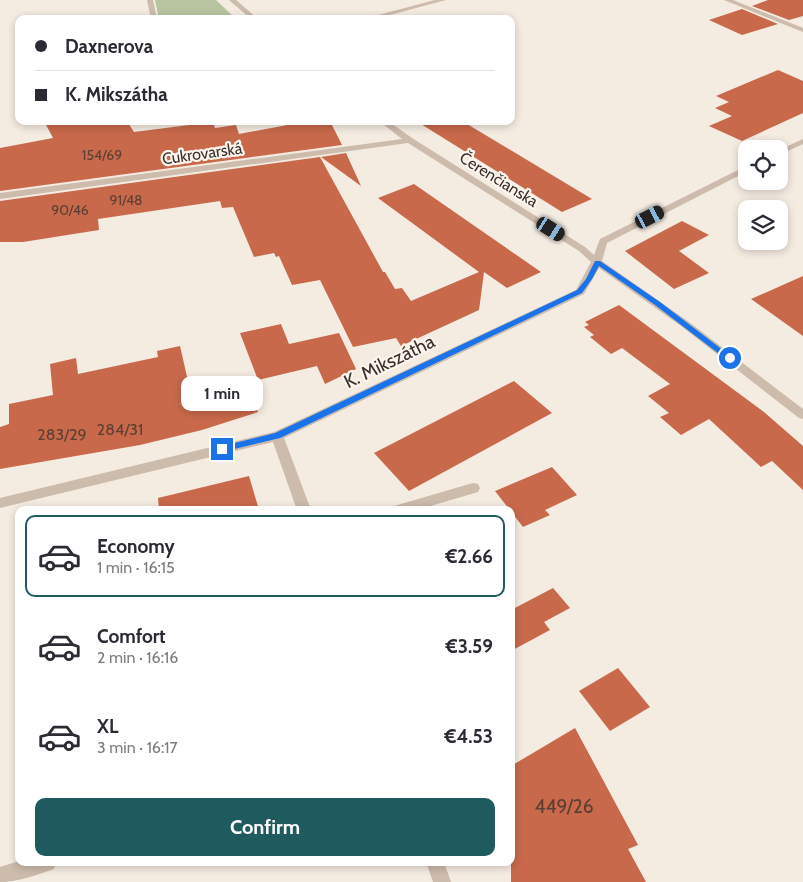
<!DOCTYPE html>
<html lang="en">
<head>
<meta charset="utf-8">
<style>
	body { margin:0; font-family:Cabin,sans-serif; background:#f7f7f7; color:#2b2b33; height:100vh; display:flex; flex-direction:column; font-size:19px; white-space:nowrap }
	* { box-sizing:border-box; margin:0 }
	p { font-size:16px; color:#7c7c81 }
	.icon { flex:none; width:28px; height:28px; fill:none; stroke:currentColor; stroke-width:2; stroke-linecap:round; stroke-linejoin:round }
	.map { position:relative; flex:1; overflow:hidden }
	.panel { position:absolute; left:15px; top:506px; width:500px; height:360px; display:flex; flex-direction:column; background:#fff; border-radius:10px; box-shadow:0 2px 8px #0003 }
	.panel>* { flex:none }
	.hud { position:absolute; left:15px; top:15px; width:500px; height:110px; border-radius:10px; box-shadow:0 2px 8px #0003; display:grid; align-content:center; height:110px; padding:0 20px; background:#fff }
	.controls { position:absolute; left:738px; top:140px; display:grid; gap:10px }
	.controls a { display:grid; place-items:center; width:50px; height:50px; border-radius:10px; background:#fff; box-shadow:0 2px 8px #0003; font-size:25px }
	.end { position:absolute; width:22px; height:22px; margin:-11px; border:6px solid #1a73e8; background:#fff; box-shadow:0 0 0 2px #fff }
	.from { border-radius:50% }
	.bubble { position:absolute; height:35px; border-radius:10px; background:#fff; box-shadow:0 2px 8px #0003; font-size:16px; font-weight:700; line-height:35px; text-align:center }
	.car { position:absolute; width:15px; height:30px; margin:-15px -8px; border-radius:6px; box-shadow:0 0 4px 1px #0007; background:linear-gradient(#222 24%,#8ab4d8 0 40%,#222 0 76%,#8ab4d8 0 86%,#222 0) }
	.hud b { display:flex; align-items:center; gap:18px; height:48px; font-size:19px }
	.hud b+b { border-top:1px solid #e1e1e2 }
	.hud i { width:12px; height:12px; background:#2b2b33 }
	ul { padding:9px 0 0; list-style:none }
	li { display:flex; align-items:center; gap:15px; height:82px; margin:0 10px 8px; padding:0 10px; border:2px solid transparent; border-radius:10px }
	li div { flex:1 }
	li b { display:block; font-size:19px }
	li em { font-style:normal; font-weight:700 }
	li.active { border-color:#1f5a5e }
	li>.icon { width:45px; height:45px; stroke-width:1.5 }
	.action { display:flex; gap:10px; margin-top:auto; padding:10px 20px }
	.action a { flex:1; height:58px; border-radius:10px; background:#1f5a5e; color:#fff; font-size:20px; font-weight:700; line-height:58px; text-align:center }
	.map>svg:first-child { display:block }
	.green { fill:#b8c4a0 }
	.building { fill:#c8694b }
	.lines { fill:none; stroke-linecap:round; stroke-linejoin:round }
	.service { fill:#cdbbac; fill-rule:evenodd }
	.minor { fill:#cdbbac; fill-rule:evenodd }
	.route { fill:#1a73e8 }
	.labels { text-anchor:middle; stroke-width:4.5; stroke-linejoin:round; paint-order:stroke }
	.far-number-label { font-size:14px; fill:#5e3e33 }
	.far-street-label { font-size:16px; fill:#3b302b; stroke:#fbf5ee }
	.number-label { font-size:16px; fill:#5e3e33 }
	.street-label { font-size:19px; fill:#3b302b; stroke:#fbf5ee }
	.near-number-label { font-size:19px; fill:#5e3e33 }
</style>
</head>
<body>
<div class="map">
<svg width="803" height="882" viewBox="0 0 803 882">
	<rect width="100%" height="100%" fill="#f4ebe1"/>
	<polygon class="green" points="155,0 216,0 236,19 159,19"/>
	<g class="building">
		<polygon points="768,0 803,0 803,16 789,20 752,6"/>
		<polygon points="742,9 778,24 742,35 709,20"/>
		<polygon points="778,70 803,81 803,113 742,141 709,126 732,116 715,108 729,102 716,96"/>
		<polygon points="44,121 127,121 134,132 213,122 215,128 236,125 239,134 309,121 330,121 342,145 0,191 0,148 53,138"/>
		<polygon points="416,121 462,121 592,199 562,212"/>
		<polygon points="346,153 361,186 321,157"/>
		<polygon points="320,157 383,272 385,272 395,289 402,288 411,301 479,272 378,198 414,184 541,272 507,288 484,272 479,310 401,346 396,338 353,347 320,280 292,285 279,256 276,257 274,253 254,257 233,207 222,208 220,201 98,219 99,230 23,242 0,242 0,201"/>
		<polygon points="682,221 709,235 679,251 709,273 674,289 625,251"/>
		<polygon points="803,276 803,336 751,299"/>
		<polygon points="619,305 764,412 803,446 803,490 772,461 761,467 709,419 681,435 660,417 669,413 648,396 670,384 622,348 611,354 590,337 594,335 584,327 589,325 585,322"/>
		<polygon points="281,324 289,344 339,333 356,369 325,384 317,366 258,380 240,333"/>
		<polygon points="180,346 190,390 242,376 258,412 202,430 140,445 0,469 0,427 9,424 9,404 53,395 50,364 76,358 78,374 158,357 157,351"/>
		<polygon points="514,381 552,413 409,491 374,453"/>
		<polygon points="552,467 577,495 545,510 550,515 523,527 495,491"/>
		<polygon points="249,476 259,510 159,510 158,498"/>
		<polygon points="553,588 570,608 544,622 550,630 511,651 511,610"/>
		<polygon points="618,668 650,707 610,731 579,691"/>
		<polygon points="575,728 638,845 628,849 646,882 511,882 511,766"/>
	</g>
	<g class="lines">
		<polygon class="service" points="473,483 478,484 480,488 478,492 417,510 392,510 394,506"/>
		<g class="minor">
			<polygon points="147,0 153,0 157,19 151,19"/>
			<polygon points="229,0 236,0 258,19 251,19"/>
			<polygon points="435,0 446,0 375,19 363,19"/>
			<polygon points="724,0 733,0 803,28 803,32"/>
			<polygon points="379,121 388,121 412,138 585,247 594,255 600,239 746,166 746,172 607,243 602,261 689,322 803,409 803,419 799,418 681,326 599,268 584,294 284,438 311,510 297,510 273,442 0,508 0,498 274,432 576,290 591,262 579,251 408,143 0,199 0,193 402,139"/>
			<polygon points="803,139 803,144 779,155 779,150"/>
			<path d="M 19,861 L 19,862 L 56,862 L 54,869 C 37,875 18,882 0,882 L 0,867 Z"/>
			<polygon points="426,862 444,862 451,882 433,882"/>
		</g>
	</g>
	<polygon class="route" points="595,261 600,261 660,302 732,357 732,360 727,360 655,305 599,266 592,279 582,293 280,438 222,452 218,449 222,446 275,433 577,290 586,279"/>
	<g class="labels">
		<g class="far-number-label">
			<text x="102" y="160">154/69</text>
			<text x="126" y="205">91/48</text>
			<text x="70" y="215">90/46</text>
		</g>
		<g class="far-street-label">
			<text transform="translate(202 153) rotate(-8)" y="6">Cukrovarská</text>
			<text transform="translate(499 179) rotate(32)" y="6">Čerenčianska</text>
		</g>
		<g class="number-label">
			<text x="120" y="435">284/31</text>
			<text x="62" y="440">283/29</text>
		</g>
		<g class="street-label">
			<text transform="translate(389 361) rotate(-26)" y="7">K. Mikszátha</text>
		</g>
		<g class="near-number-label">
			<text x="564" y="813">449/26</text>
		</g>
	</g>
</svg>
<div class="controls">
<a><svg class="icon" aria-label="locate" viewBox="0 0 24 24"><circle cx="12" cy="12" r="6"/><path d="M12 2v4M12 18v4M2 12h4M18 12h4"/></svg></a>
<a><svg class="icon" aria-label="layers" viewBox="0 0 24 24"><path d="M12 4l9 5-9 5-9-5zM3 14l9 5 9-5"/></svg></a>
</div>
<i class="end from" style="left:730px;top:358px"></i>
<i class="end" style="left:222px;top:449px"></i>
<div class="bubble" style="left:181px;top:376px;width:82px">1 min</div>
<i class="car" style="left:650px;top:217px;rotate:63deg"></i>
<i class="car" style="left:551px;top:229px;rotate:122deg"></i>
<div class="hud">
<b><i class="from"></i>Daxnerova</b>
<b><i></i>K. Mikszátha</b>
</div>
<section class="panel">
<ul>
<li class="active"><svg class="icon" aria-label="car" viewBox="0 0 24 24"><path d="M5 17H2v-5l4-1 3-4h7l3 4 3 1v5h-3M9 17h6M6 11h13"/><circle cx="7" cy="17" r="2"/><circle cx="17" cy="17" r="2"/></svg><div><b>Economy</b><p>1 min · 16:15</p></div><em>€2.66</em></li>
<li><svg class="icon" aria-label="car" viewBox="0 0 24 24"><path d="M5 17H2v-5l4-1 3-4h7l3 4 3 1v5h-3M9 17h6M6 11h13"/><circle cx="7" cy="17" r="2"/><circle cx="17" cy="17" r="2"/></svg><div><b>Comfort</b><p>2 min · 16:16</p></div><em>€3.59</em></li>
<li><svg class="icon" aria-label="car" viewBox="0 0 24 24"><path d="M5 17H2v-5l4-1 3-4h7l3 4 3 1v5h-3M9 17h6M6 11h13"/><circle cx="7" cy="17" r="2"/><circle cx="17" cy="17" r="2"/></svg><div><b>XL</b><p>3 min · 16:17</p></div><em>€4.53</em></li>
</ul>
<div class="action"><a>Confirm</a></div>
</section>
</div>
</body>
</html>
